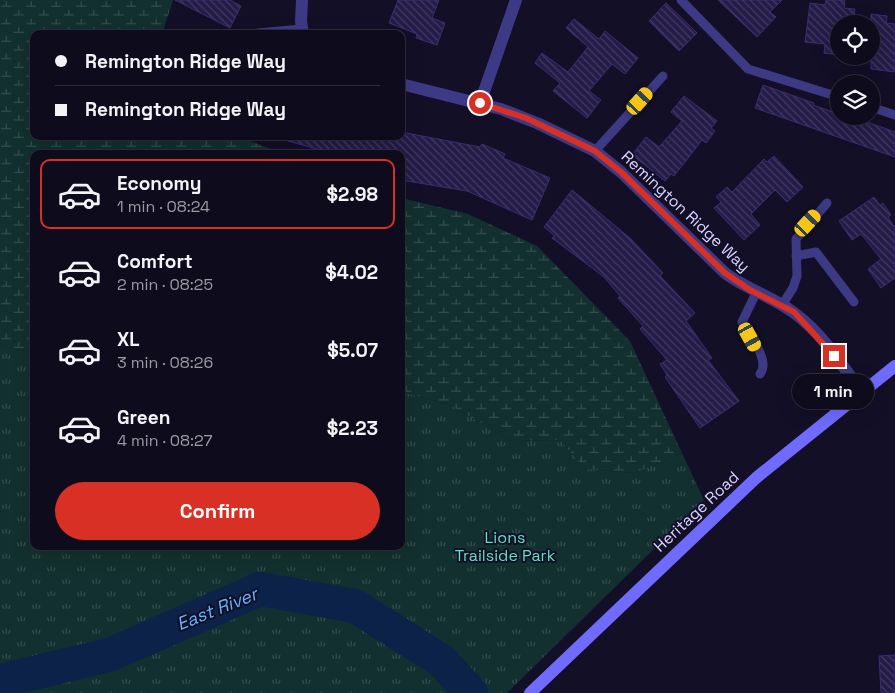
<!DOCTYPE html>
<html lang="en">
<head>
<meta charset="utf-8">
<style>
	body { margin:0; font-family:"Space Grotesk",sans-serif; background:#171425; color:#f1f3f6; height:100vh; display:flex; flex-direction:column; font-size:19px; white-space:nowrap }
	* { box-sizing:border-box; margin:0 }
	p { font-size:16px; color:#9b9ba3 }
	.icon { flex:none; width:28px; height:28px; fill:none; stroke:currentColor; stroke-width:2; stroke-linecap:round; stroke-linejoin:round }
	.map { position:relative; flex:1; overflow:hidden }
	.panel { position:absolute; left:30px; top:150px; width:375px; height:400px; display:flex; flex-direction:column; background:#0e0b1c; border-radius:10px; box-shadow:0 5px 20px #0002,0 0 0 1px #2e2b3b }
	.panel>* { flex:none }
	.guide { position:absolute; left:30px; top:30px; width:375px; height:110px; border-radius:10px; box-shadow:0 5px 20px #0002,0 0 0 1px #2e2b3b; display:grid; align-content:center; height:110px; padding:0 25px; background:#0e0b1c }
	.tools { position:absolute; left:830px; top:15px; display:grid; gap:10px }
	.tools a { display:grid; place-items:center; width:50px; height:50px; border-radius:50%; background:#0e0b1c; box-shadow:0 5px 20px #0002,0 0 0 1px #2e2b3b; font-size:25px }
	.end { position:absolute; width:22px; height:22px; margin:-11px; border:6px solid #d93025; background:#fff; box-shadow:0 0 0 2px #fff }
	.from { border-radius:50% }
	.bubble { position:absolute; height:35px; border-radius:18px; background:#0e0b1c; box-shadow:0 5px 20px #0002,0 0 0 1px #2e2b3b; font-size:16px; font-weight:800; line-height:35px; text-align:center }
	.car { position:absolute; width:15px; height:30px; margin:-15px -8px; border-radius:6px; box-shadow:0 0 4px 1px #0007; background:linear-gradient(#f5c518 24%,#345 0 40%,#f5c518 0 76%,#345 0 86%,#f5c518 0) }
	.guide b { display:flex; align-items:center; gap:18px; height:48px; font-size:19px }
	.guide b+b { border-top:1px solid #2e2b3b }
	.guide i { width:12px; height:12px; background:#f1f3f6 }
	ul { padding:9px 0 0; list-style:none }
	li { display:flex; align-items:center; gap:15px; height:70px; margin:0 10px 8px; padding:0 15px; border:2px solid transparent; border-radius:10px }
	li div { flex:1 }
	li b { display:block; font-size:19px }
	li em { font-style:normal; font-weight:800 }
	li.on { border-color:#d93025 }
	li>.icon { width:45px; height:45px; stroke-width:1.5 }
	.button { display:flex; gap:10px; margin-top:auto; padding:10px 25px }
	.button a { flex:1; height:58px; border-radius:30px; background:#d93025; color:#fff; font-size:20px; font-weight:800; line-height:58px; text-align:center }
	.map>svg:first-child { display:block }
	.wetland { fill:url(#wetland-marsh) }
	.park { fill:url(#park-tufts) }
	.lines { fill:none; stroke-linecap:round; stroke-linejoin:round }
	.river { stroke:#0c2248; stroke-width:34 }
	.building { fill:url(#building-back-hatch); stroke:#3b2d73 }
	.service { stroke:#3d3a85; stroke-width:9 }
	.minor { stroke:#3d3a85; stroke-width:12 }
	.secondary { stroke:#6f6bff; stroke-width:12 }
	.route { stroke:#d93025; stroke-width:6 }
	.labels { text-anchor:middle; stroke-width:4; stroke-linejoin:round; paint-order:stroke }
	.street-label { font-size:16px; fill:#d9d4ff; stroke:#130f26 }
	.park-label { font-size:16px; fill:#5fe0c0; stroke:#130f26 }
	.water-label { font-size:18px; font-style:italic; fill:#62b6ff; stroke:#130f26 }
</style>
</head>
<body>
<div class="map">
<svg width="895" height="693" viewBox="0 0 895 693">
	<defs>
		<pattern id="wetland-marsh" width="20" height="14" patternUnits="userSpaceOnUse" patternTransform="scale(1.25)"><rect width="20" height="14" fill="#12302f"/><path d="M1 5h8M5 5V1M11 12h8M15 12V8" fill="none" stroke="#344d4e"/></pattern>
		<pattern id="park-tufts" width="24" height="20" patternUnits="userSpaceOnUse" patternTransform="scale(1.25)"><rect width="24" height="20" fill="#12302f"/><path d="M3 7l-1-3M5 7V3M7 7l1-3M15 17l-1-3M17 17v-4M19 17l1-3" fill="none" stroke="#344d4e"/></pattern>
		<pattern id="building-back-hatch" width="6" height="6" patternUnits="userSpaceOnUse" patternTransform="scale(1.25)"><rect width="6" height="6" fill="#241b47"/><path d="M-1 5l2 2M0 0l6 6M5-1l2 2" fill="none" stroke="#433b63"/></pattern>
	</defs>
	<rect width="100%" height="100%" fill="#130f26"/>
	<g class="wetland">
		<polygon points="0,0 173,0 162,34 34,34 34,136 237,136 284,154 34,154 34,353 0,345"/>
		<polygon points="401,198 468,214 537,246 630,341 682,453 635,473 585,469 560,440 512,441 448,404 401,392"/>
	</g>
	<polygon class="park" points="0,345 34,353 34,546 401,546 401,392 448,404 512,441 560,440 585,469 635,473 682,453 704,500 507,693 0,693"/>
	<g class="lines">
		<polyline class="river" points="0,681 109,655 260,589 355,606 442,661 471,693"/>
	</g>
	<g class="building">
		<polygon points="175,0 230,0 241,6 230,28"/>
		<polygon points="398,0 439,0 432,18 445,23 437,45 416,38 417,34 389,23"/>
		<polygon points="718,0 782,0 770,12 776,17 757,37"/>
		<polygon points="826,0 845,0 844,8 855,9 853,24 839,24 839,55 824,53 825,44 805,42 810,3 825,5"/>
		<polygon points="666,3 697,33 679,51 649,21"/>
		<polygon points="871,14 887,16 886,23 895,24 895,72 871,69"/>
		<polygon points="574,19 599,39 605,31 638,58 625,74 612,64 589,91 601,100 587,118 553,91 560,83 535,63 542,53 568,72 588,47 566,28"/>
		<polygon points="763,85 814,103 813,105 839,114 839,116 858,121 859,119 895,132 895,157 755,108"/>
		<polygon points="684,96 717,121 711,128 715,131 706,143 702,140 674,176 671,174 665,181 632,155 646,137 659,147 682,121 671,112"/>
		<polygon points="401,132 480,147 482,144 505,154 503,158 550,178 532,220 467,191 401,180 401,154 335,154 288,141 289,136 401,136"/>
		<polygon points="774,156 803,187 787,202 775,190 751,214 760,225 744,240 714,208 721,202 716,197 727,187 732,192 764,159 767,162"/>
		<polygon points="572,190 631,239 663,273 660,276 695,313 686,321 712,358 708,360 739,401 700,428 665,377 667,375 660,364 667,360 640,329 643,326 618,298 620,296 604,277 552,238 555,236 544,227"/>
		<polygon points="874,197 880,205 883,203 891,215 888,217 895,228 895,278 881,288 868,269 881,259 861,234 852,240 839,221"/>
		<polygon points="895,655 895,693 881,693 879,656"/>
	</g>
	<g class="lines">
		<g class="service">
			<polyline points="681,0 748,69 839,97"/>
			<polyline points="258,33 302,29"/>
			<polyline points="871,107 895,115"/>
			<polyline points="595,151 663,76"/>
			<polyline points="796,256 816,252 854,302"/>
			<path d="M 756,293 L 742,322 C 749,334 771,361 760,374"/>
			<polyline points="782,305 793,288 797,276 796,239 827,203"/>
		</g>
		<g class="minor">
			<polyline points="302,0 301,21 303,34"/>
			<path d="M 401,84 L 501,109 L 537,123 L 595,151 L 621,172 L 725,273 C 746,289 771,296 793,312 C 820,331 842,364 861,392"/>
			<polyline points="480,103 516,0"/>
		</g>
		<polyline class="secondary" points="530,693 756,478 895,366"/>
	</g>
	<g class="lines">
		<polyline class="route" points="480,103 526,118 595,151 621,172 725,273 750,290 794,312 834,356"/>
	</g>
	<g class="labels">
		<g class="street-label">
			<text transform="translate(686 211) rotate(43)" y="6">Remington Ridge Way</text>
			<text transform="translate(696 511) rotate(-43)" y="6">Heritage Road</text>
		</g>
		<g class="park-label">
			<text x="505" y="543">Lions<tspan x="505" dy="18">Trailside Park</tspan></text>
		</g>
		<g class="water-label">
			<text transform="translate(217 609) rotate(-22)" y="6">East River</text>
		</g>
	</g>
</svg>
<div class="tools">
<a><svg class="icon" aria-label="locate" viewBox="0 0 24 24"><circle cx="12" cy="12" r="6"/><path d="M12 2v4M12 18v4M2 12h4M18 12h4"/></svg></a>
<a><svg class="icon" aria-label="layers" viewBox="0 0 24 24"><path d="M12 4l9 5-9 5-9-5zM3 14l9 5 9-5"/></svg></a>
</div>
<i class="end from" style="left:480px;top:103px"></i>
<i class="end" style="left:834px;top:356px"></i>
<div class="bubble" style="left:792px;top:374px;width:82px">1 min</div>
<i class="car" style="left:640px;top:101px;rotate:42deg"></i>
<i class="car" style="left:808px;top:223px;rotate:43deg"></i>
<i class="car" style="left:750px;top:337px;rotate:151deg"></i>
<div class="guide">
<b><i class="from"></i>Remington Ridge Way</b>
<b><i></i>Remington Ridge Way</b>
</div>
<section class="panel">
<ul>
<li class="on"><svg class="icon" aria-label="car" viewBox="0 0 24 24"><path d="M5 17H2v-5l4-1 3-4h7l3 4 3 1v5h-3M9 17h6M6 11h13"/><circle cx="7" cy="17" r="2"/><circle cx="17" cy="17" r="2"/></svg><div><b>Economy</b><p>1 min · 08:24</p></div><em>$2.98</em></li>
<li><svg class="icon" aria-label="car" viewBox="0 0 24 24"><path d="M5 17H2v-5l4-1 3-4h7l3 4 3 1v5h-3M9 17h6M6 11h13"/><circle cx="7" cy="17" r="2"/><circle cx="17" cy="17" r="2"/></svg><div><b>Comfort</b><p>2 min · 08:25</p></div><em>$4.02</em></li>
<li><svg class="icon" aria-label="car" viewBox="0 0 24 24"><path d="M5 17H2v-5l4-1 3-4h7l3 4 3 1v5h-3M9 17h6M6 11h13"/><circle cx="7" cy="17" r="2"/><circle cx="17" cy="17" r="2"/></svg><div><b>XL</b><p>3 min · 08:26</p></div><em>$5.07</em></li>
<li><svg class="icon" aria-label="car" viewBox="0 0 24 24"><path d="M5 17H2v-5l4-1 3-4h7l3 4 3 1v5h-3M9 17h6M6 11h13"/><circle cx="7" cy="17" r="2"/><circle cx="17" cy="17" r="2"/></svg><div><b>Green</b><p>4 min · 08:27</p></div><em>$2.23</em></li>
</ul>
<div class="button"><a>Confirm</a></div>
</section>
</div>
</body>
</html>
